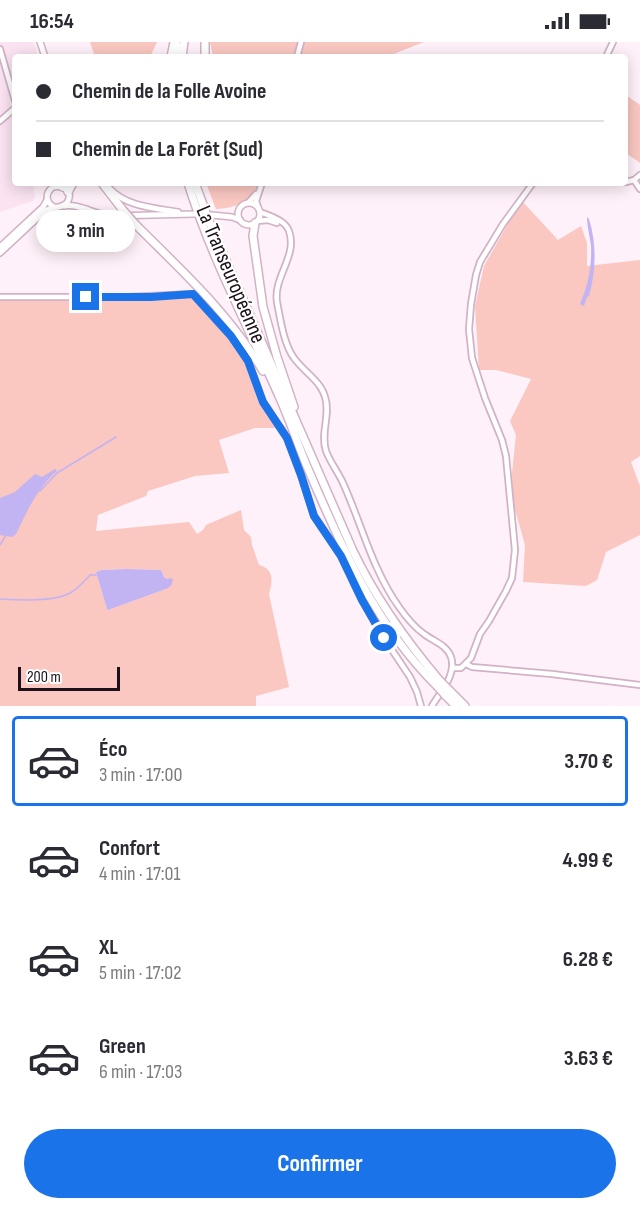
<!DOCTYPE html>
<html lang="fr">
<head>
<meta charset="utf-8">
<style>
	body { margin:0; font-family:"Sofia Sans Condensed",sans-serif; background:#f2f2f3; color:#2b2b33; height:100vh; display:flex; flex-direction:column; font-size:22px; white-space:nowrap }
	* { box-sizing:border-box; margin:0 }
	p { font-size:20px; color:#7c7c81 }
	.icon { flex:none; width:33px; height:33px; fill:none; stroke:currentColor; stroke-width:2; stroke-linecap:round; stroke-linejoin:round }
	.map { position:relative; height:664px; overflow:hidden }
	.details { display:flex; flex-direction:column; background:#fff; flex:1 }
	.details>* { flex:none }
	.guide { position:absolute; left:12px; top:12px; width:616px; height:132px; border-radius:6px; box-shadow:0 3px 15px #0003; display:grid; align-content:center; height:132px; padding:0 24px; background:#fff }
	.scale { position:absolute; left:18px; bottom:15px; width:102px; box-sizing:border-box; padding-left:6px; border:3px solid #1c1119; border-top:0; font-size:16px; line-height:21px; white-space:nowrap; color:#1c1119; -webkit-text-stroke:4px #fff; paint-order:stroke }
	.end { position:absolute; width:27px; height:27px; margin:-14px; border:8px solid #1a73e8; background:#fff; box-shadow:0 0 0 3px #fff }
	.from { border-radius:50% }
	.bubble { position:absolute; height:42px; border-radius:21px; background:#fff; box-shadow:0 3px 15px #0003; font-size:20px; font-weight:700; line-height:42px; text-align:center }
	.guide b { display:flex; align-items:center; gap:21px; height:57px; font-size:22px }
	.guide b+b { border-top:2px solid #e1e1e2 }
	.guide i { width:15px; height:15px; background:#2b2b33 }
	ul { padding:10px 0 0; list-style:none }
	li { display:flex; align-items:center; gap:18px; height:90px; margin:0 12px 9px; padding:0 12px; border:3px solid transparent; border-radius:6px }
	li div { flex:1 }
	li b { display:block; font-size:22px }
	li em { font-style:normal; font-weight:700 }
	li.active { border-color:#1a73e8 }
	li>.icon { width:54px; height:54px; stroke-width:1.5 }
	.primary-button { display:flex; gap:12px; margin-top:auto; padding:12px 24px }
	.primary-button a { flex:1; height:69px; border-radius:36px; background:#1a73e8; color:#fff; font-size:24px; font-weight:700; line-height:69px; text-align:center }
	.status { display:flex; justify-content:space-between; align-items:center; height:42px; padding:0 30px; background:#fff; direction:ltr }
	.status svg { height:16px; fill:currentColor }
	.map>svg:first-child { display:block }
	.built { fill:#fbe3f2 }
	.green { fill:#fac7c1; fill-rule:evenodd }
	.water { fill:#c2b3f3 }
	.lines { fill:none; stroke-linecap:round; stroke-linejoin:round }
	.stream { stroke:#c2b3f3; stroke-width:1.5 }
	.minor-casing { stroke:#d2b2c6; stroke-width:8 }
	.major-casing { stroke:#d2b2c6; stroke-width:8 }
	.highway-casing { stroke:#d2b2c6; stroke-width:10 }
	.minor { stroke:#fff; stroke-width:4.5 }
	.major { stroke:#fff; stroke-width:5 }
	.highway { stroke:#fff; stroke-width:7 }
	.highway-bridge-casing { stroke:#d2b2c6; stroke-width:10; stroke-linecap:butt }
	.highway-bridge { stroke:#fff; stroke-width:7 }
	.route { stroke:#1a73e8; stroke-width:8 }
	.labels { text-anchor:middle; stroke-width:5; stroke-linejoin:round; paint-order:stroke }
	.street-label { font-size:22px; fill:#1c1119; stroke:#fff }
</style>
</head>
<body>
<div class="status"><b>16:54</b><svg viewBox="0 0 49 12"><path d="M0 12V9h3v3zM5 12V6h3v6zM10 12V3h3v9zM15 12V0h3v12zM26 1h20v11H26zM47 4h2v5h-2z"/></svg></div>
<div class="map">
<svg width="640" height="664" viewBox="0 0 640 664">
	<rect width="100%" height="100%" fill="#fff1f9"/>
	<polygon class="built" points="0,0 34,0 38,15 15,15 15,141 33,141 35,154 33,159 0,170"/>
	<g class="green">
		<polygon points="90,0 157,0 150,15 95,15"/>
		<polygon points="210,0 424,0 386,15 213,15"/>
		<polygon points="626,53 640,63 640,121 626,111 626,97 628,93 626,91"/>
		<path d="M 206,141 L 259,141 C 250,160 236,166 216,167 Z"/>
		<polygon points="523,160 558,198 581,184 587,201 587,224 640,218 640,414 631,420 640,444 640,493 606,510 597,538 586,544 523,540 525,503 510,450 516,393 510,379 531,337 496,328 479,328 475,264 484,224 518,164"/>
		<path d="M 200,254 L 229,286 L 237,298 L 248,318 L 265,359 L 283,384 L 287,386 L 255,386 L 219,398 L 229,431 L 195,434 L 148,449 L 146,454 L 98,473 L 96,489 L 189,480 L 197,492 L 203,488 L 206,483 L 241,468 L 244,488 L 251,495 L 252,503 L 259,523 C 274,527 273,539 269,552 L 289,645 L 256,654 L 256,664 L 0,664 L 0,256 L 132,257 ZM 126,527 L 161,528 L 164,535 L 167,537 L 166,547 L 108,568 L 107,567 L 96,530 L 102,528 Z"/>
	</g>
	<g class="water">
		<path d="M 587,175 L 589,177 C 597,203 596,228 589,254 L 587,255 L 584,264 L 580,262 C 588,244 592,224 591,204 C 590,194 587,185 587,175 Z"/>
		<path d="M 55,427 L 57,429 C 38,445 27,469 16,492 L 12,495 L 0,493 L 0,456 L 15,450 L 35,432 L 42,435 Z"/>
		<polygon points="126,527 161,528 164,535 167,537 171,536 173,538 171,544 166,547 108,568 107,567 96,530 102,528"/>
	</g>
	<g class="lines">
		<g class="stream">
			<polyline points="40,449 57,431 116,395"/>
			<polyline points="0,503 6,493"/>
			<path d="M 0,557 C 19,558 52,560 68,552 C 77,548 84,540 90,533 L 96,533"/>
		</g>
		<defs>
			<g id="minor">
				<polyline points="0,7 15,59"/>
				<polyline points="297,15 301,0"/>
				<polyline points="606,15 613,0"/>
				<polyline points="0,79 15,66"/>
				<polyline points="634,138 640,147"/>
				<polyline points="626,140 634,138 640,133"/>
				<polyline points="248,161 256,152"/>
				<polyline points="258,165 256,159 262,141"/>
				<path d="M 260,170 C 270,174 285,178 289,189 C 298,214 273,235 277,260 C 280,276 284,303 294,316 C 303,329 321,339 325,355 C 331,372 320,391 326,409 C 330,420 338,430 343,441 C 362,483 372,527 399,565 C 406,575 414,585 424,592 C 433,599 447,603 451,615 C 457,633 440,650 432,664"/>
				<polyline points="257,179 268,178 277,181"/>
				<polyline points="0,255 128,255 193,252 231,294 248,319 263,360 287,396 301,433 314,474 341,514 362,558 380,590 410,635 417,650 421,664"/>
				<polyline points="466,622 472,625 552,632 640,643"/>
				<polyline points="452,626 461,626 471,616 480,592 489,579 506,549 512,536 515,508 506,414 502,398 485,356 472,316 469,287 471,262 476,233 480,220 503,182 533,141"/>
			</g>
			<g id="major">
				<polyline points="40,0 45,15"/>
				<path d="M 109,146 C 126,165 155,166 178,170"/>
				<circle cx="249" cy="172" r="11"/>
				<path d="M 64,164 C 78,161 96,173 111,174 L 195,172"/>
				<polyline points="212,173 232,175 240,178"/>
				<polyline points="0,205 43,165 47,158"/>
				<path d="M 0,211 L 45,169 C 53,164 64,167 68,159 C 73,148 62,143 53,145 C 45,151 45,160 54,165"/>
			</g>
			<g id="highway">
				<polyline points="205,0 205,15"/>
				<polyline points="171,15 174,0"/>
				<polyline points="176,15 177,3"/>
				<polyline points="182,15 184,0"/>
				<polyline points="102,141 122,167"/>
				<path d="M 188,141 C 211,215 248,284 279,354 C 289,376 297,400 306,422 C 339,500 375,583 437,644"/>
				<path d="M 195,141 L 211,184 L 353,509 C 376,557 406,599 440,639"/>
				<polyline points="63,145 68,141"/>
				<polyline points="68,150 73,141"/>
				<polyline points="255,181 253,194 263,265 277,315 294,365"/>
				<path d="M 135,182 C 182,229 229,271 263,329"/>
				<polyline points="450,649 465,664"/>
				<polyline points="445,653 456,664"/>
			</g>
		</defs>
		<use href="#minor" class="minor-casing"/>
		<use href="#major" class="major-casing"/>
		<use href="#highway" class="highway-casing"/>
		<use href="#minor" class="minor"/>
		<use href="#major" class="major"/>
		<use href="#highway" class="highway"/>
		<defs>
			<g id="highway-bridge">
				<polyline points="122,167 135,182"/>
				<polyline points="440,639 450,649"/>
				<polyline points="437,644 445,653"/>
			</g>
		</defs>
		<use href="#highway-bridge" class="highway-bridge-casing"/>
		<use href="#highway-bridge" class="highway-bridge"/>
	</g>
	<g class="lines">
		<polyline class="route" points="86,255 151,255 193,252 231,294 248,319 263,360 287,396 301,433 314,474 341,514 362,558 384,596"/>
	</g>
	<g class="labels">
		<g class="street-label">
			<text transform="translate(232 232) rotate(67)" y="8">La Transeuropéenne</text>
		</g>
	</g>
</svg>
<div class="scale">200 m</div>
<i class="end from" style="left:384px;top:596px"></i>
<i class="end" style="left:86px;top:255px"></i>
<div class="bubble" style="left:36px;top:168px;width:99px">3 min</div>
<div class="guide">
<b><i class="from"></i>Chemin de la Folle Avoine</b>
<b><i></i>Chemin de La Forêt (Sud)</b>
</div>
</div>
<section class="details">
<ul>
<li class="active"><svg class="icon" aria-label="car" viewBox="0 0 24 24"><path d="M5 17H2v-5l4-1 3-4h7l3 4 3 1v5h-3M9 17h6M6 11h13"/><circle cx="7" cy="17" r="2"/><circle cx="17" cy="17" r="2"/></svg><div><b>Éco</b><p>3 min · 17:00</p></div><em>3.70 €</em></li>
<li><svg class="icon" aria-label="car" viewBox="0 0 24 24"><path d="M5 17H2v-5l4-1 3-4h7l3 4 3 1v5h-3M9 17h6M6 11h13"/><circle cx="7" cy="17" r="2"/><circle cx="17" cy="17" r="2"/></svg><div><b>Confort</b><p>4 min · 17:01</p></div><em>4.99 €</em></li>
<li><svg class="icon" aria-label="car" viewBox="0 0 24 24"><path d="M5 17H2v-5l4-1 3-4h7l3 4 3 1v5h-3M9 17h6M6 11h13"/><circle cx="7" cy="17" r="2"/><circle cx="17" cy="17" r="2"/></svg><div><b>XL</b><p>5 min · 17:02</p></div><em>6.28 €</em></li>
<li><svg class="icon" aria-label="car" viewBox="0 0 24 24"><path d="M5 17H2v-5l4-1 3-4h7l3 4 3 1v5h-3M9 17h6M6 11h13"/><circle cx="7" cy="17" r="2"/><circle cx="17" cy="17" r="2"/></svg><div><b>Green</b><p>6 min · 17:03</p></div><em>3.63 €</em></li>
</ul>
<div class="primary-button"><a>Confirmer</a></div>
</section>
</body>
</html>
